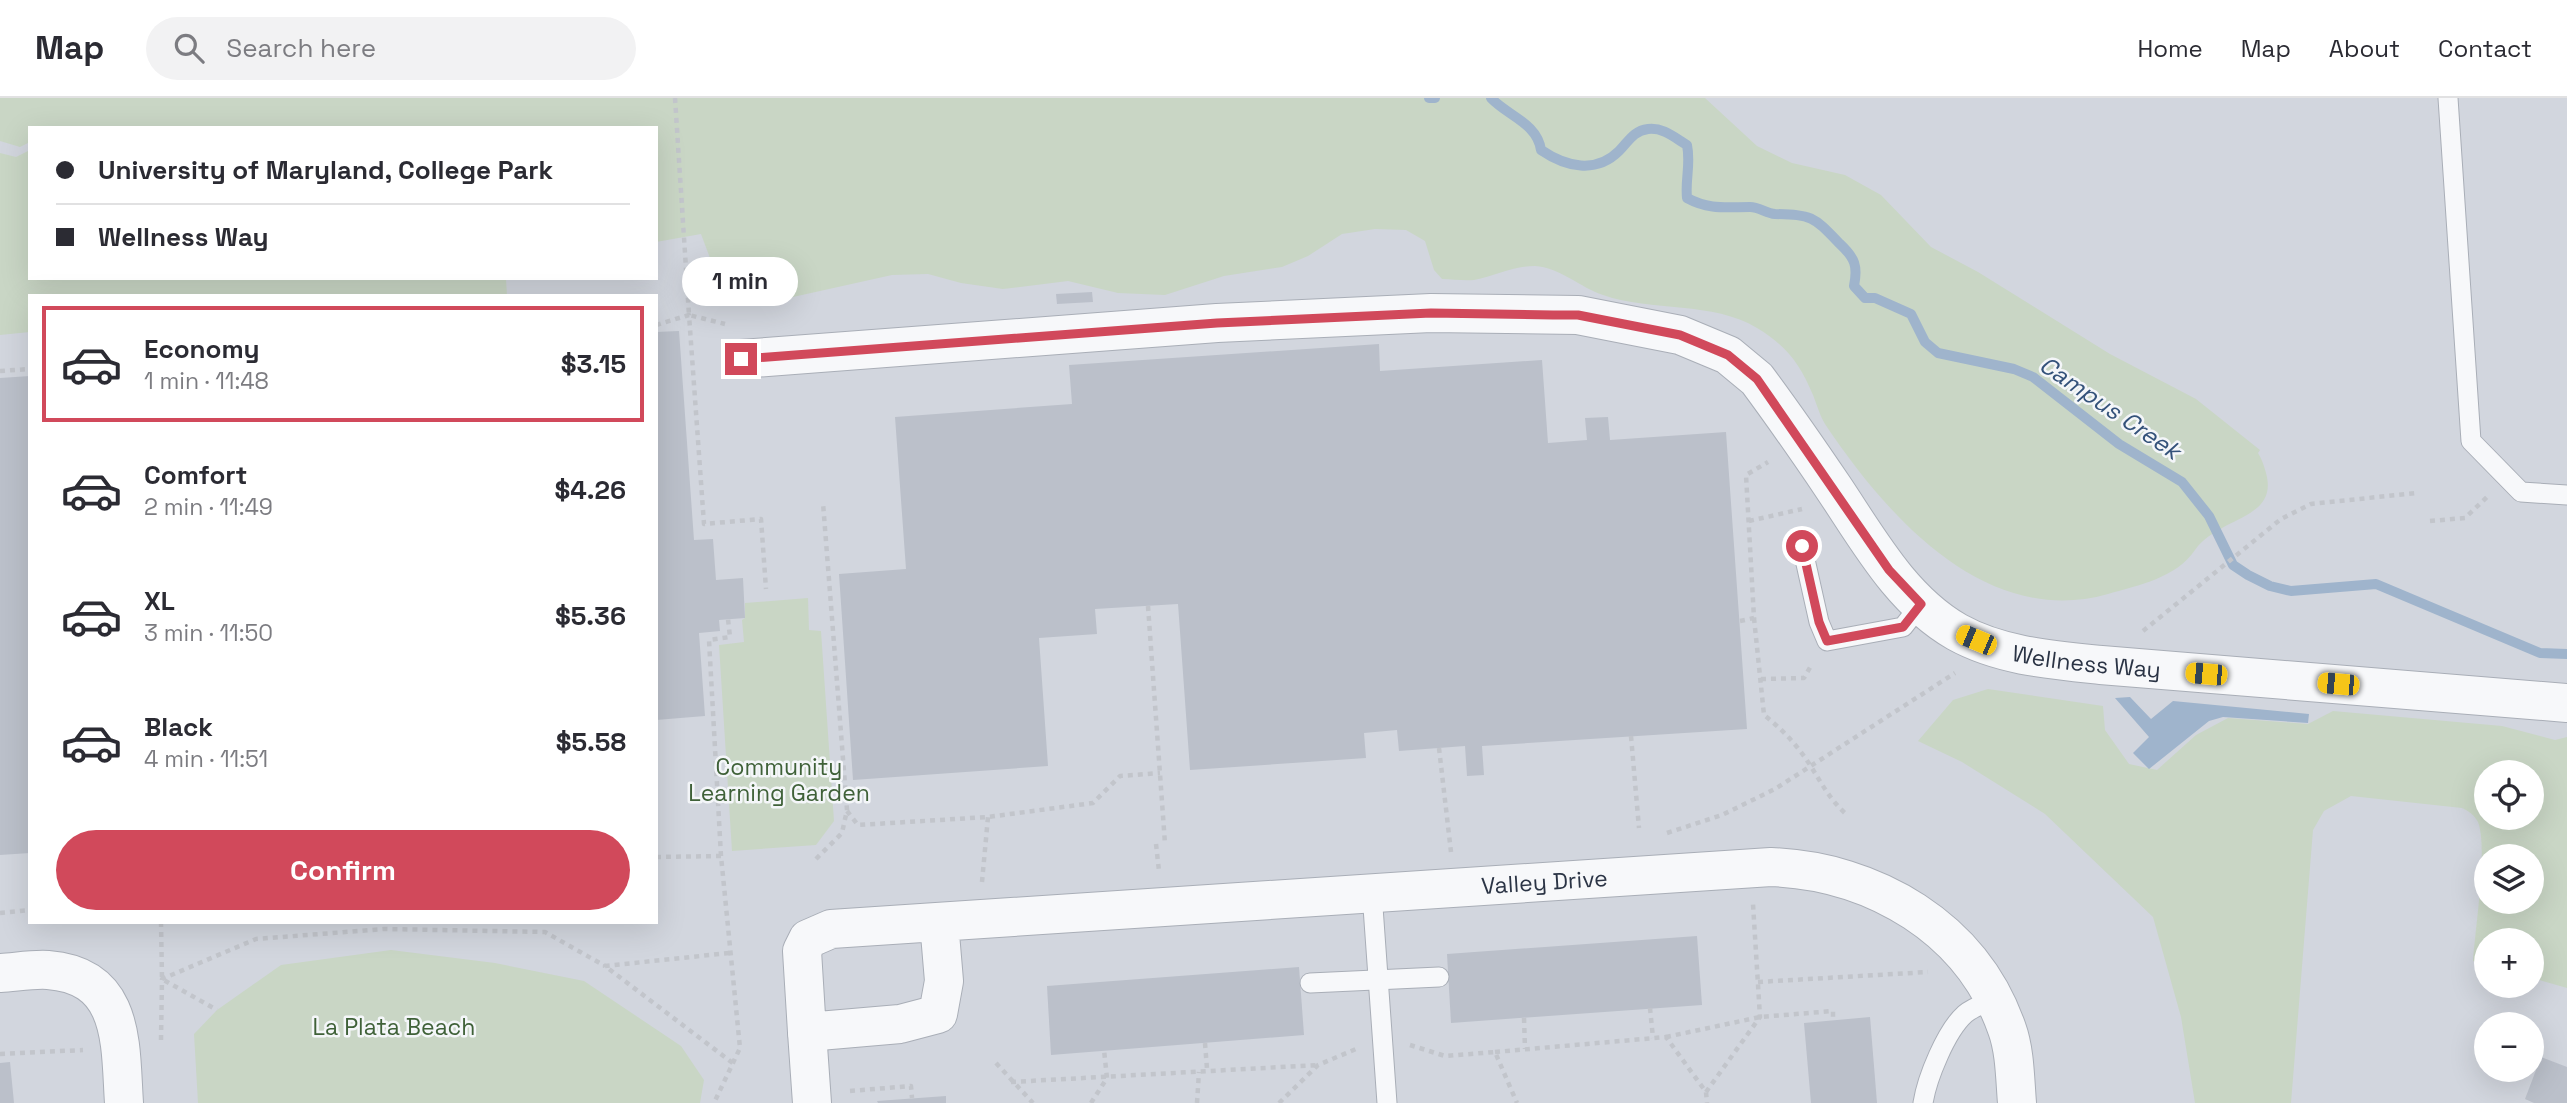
<!DOCTYPE html>
<html lang="en">
<head>
<meta charset="utf-8">
<style>
	body { margin:0; font-family:"Space Grotesk",sans-serif; background:#f2f2f3; color:#2b2b33; height:100vh; display:flex; flex-direction:column; font-size:26px; white-space:nowrap }
	* { box-sizing:border-box; margin:0 }
	p { font-size:23px; color:#7c7c81 }
	.icon { flex:none; width:38px; height:38px; fill:none; stroke:currentColor; stroke-width:2; stroke-linecap:round; stroke-linejoin:round }
	.map { position:relative; flex:1; overflow:hidden }
	.side { position:absolute; left:28px; top:196px; width:630px; height:630px; display:flex; flex-direction:column; background:#fff; border-radius:0px; box-shadow:0 7px 28px #0002 }
	.side>* { flex:none }
	.guide { position:absolute; left:28px; top:28px; width:630px; height:154px; border-radius:0px; box-shadow:0 7px 28px #0002; display:grid; align-content:center; height:154px; padding:0 28px; background:#fff }
	.controls { position:absolute; left:2474px; top:662px; display:grid; gap:14px }
	.controls a { display:grid; place-items:center; width:70px; height:70px; border-radius:50%; background:#fff; box-shadow:0 7px 28px #0002; font-size:35px }
	.end { position:absolute; width:32px; height:32px; margin:-16px; border:9px solid #d1495b; background:#fff; box-shadow:0 0 0 4px #fff }
	.from { border-radius:50% }
	.bubble { position:absolute; height:49px; border-radius:24px; background:#fff; box-shadow:0 7px 28px #0002; font-size:23px; font-weight:600; line-height:49px; text-align:center }
	.car { position:absolute; width:21px; height:42px; margin:-21px -10px; border-radius:9px; box-shadow:0 0 5px 2px #0007; background:linear-gradient(#f5c518 24%,#345 0 40%,#f5c518 0 76%,#345 0 86%,#f5c518 0) }
	.guide b { display:flex; align-items:center; gap:24px; height:66px; font-size:26px }
	.guide b+b { border-top:2px solid #e1e1e2 }
	.guide i { width:18px; height:18px; background:#2b2b33 }
	ul { padding:12px 0 0; list-style:none }
	li { display:flex; align-items:center; gap:21px; height:116px; margin:0 14px 10px; padding:0 14px; border:4px solid transparent; border-radius:0px }
	li div { flex:1 }
	li b { display:block; font-size:26px }
	li em { font-style:normal; font-weight:600 }
	li.selected { border-color:#d1495b }
	li>.icon { width:63px; height:63px; stroke-width:1.5 }
	.button { display:flex; gap:14px; margin-top:auto; padding:14px 28px }
	.button a { flex:1; height:80px; border-radius:42px; background:#d1495b; color:#fff; font-size:28px; font-weight:600; line-height:80px; text-align:center }
	header { display:flex; align-items:center; gap:42px; box-sizing:border-box; height:98px; padding:0 35px; background:#fff; border-bottom:2px solid #e1e1e2 }
	header strong { font-size:33px }
	nav { display:flex; gap:38px; margin-inline-start:auto; font-size:24px }
	.search { width:490px; height:63px; background:#f2f2f3; display:flex; align-items:center; gap:18px; box-sizing:border-box; padding:0 24px; border-radius:38px; color:#7c7c81; font-size:26px }
	.map>svg:first-child { display:block }
	.built { fill:#d2d6de; fill-rule:evenodd }
	.green { fill:#c9d6c5; fill-rule:evenodd }
	.water { fill:#9fb4cc }
	.lines { fill:none; stroke-linecap:round; stroke-linejoin:round }
	.stream { stroke:#9fb4cc; stroke-width:10 }
	.building { fill:#bbc0ca }
	.lane-casing { stroke:#a9aeb7; stroke-width:21 }
	.street-casing { stroke:#a9aeb7; stroke-width:40 }
	.path { stroke:#c2c5cb; stroke-width:4.5; stroke-dasharray:5 5; stroke-linecap:butt }
	.lane { stroke:#f7f8fa; stroke-width:19 }
	.street { stroke:#f7f8fa; stroke-width:38 }
	.route { stroke:#d1495b; stroke-width:9 }
	.labels { text-anchor:middle; stroke-width:5; stroke-linejoin:round; paint-order:stroke }
	.street-label { font-size:23px; fill:#2b3445; stroke:#f4f6f9 }
	.park-label { font-size:23px; fill:#3f6138; stroke:#f4f6f9 }
	.water-label { font-size:24px; font-style:italic; fill:#34527a; stroke:#f4f6f9 }
</style>
</head>
<body>
<header>
<strong>Map</strong>
<div class="search"><svg class="icon" aria-label="search" viewBox="0 0 24 24"><circle cx="10" cy="10" r="6"/><path d="M15 15l6 6"/></svg>Search here</div>
<nav><a>Home</a><a>Map</a><a>About</a><a>Contact</a></nav>
</header>
<div class="map">
<svg width="2567" height="1005" viewBox="0 0 2567 1005">
	<rect width="100%" height="100%" fill="#e4e7ec"/>
	<path class="built" d="M 0,0 L 2567,0 L 2567,1005 L 0,1005 ZM 30,30 L 656,30 L 656,180 L 30,180 ZM 30,198 L 656,198 L 656,824 L 30,824 ZM 2487,674 L 2532,674 L 2532,719 L 2487,719 ZM 2487,758 L 2532,758 L 2532,803 L 2487,803 ZM 2487,842 L 2532,842 L 2532,887 L 2487,887 ZM 2487,926 L 2532,926 L 2532,971 L 2487,971 Z"/>
	<g class="green">
		<path d="M 0,0 L 1705,0 L 1757,48 L 1792,65 L 1845,77 L 1881,97 L 1931,149 L 1978,174 L 2110,256 L 2196,301 L 2260,352 L 2258,355 C 2262,361 2264,368 2266,375 C 2279,422 2219,418 2195,452 C 2176,480 2139,487 2108,496 C 1985,531 1886,417 1825,326 C 1820,318 1817,307 1813,297 C 1800,266 1787,248 1757,230 C 1713,203 1652,214 1603,197 C 1581,190 1559,169 1535,168 C 1513,168 1495,178 1474,182 C 1464,183 1452,181 1442,181 L 1434,172 L 1425,143 L 1406,132 L 1375,131 L 1342,136 L 1308,158 L 1282,169 L 1224,178 L 1165,197 L 1118,195 L 1068,183 L 1003,191 L 961,185 L 928,176 L 892,177 L 784,201 L 756,198 L 736,192 L 716,176 L 701,136 L 656,144 L 656,30 L 60,28 L 30,30 L 30,44 L 20,49 L 0,43 Z"/>
		<polygon points="30,52 30,180 506,180 507,198 30,198 30,234 0,237 0,55 16,59"/>
		<polygon points="808,500 809,532 821,533 834,723 816,747 732,753 719,547 744,544 742,522 745,520 745,505"/>
		<path d="M 1988,591 L 2103,608 L 2105,632 L 2129,666 L 2157,672 L 2196,637 L 2228,620 L 2308,626 L 2333,613 L 2502,628 L 2555,642 L 2567,639 L 2567,890 L 2532,880 L 2532,842 L 2487,842 L 2487,867 L 2473,863 C 2475,833 2488,748 2478,724 C 2474,717 2469,713 2462,710 L 2351,698 L 2324,713 L 2313,732 L 2291,1005 L 2195,1005 L 2181,919 L 2153,819 L 2045,716 L 1962,664 L 1918,643 L 1953,602 ZM 2487,674 L 2532,674 L 2532,719 L 2487,719 ZM 2487,758 L 2532,758 L 2532,803 L 2487,803 Z"/>
		<polygon points="391,852 495,865 584,883 681,948 704,982 700,1005 198,1005 194,936 217,912 281,867"/>
	</g>
	<polygon class="water" points="2130,599 2151,621 2173,603 2309,616 2308,625 2223,619 2209,623 2149,671 2133,655 2149,639 2115,600"/>
	<g class="lines">
		<g class="stream">
			<polyline points="1429,0 1435,0"/>
			<path d="M 1491,0 C 1508,18 1537,25 1541,52 C 1566,69 1596,76 1619,53 C 1629,43 1633,33 1648,31 C 1663,29 1675,40 1687,47 C 1691,66 1685,81 1687,100 C 1709,112 1726,109 1750,109 C 1759,109 1766,115 1775,116 C 1813,117 1813,118 1840,146 C 1855,160 1858,168 1854,188 L 1865,200 L 1875,200 L 1911,216 L 1925,244 L 1938,255 L 2014,271 L 2033,279 L 2119,346 L 2182,384 L 2209,418 L 2233,467 L 2248,477 L 2270,488 L 2291,493 L 2376,486 L 2540,555 L 2567,556"/>
		</g>
	</g>
	<g class="building">
		<polygon points="1092,194 1093,204 1057,206 1056,196"/>
		<polygon points="679,233 694,442 713,441 716,482 743,480 745,520 719,522 720,533 699,535 705,618 656,622 656,234"/>
		<polygon points="1379,246 1380,273 1542,262 1548,345 1587,342 1585,320 1608,319 1610,342 1726,334 1747,631 1482,648 1484,677 1467,678 1465,648 1399,653 1397,632 1364,635 1366,660 1190,672 1178,506 1095,511 1097,536 1039,540 1048,668 853,682 839,476 906,471 895,319 1072,306 1069,267"/>
		<polygon points="30,278 30,755 0,757 0,280"/>
		<polygon points="1697,838 1702,907 1451,925 1447,856"/>
		<polygon points="1299,869 1304,937 1051,957 1047,888"/>
		<polygon points="1870,919 1877,1005 1811,1005 1804,925"/>
		<polygon points="2541,959 2567,969 2567,1005 2534,1005 2525,1001"/>
		<polygon points="10,964 14,1005 0,1005 0,965"/>
		<polygon points="946,998 946,1005 878,1005 877,1003"/>
	</g>
	<g class="lines">
		<defs>
			<g id="lane">
				<polyline points="2448,0 2471,343 2521,394 2567,397"/>
				<polyline points="1802,448 1819,524 1827,543 1903,529 1921,506"/>
				<polyline points="1372,795 1387,1005"/>
				<polyline points="1310,885 1439,879"/>
				<path d="M 1923,1005 C 1927,980 1946,933 1965,916 C 1973,909 1986,905 1995,901"/>
			</g>
			<g id="street">
				<path id="s1" d="M 741,261 L 1217,225 L 1431,215 L 1578,217 L 1680,237 L 1728,257 L 1757,281 C 1783,316 1808,352 1833,389 C 1868,441 1901,502 1957,534 C 2000,558 2052,562 2101,567 L 2567,605"/>
				<path id="s2" d="M 939,824 L 944,883 L 938,916 L 900,926 L 807,934 L 802,853 L 808,841 L 831,831 L 1771,769 C 1874,773 1972,830 2007,931 C 2015,953 2015,981 2017,1005"/>
				<path d="M 0,875 C 16,874 33,871 48,872 C 126,878 120,947 124,1005"/>
				<polyline points="807,934 812,1005"/>
			</g>
		</defs>
		<use href="#lane" class="lane-casing"/>
		<use href="#street" class="street-casing"/>
		<g class="path">
			<polyline points="675,0 689,217 725,226"/>
			<polyline points="656,227 689,217 704,426 761,421 766,491"/>
			<polyline points="0,273 30,271"/>
			<polyline points="1749,423 1802,411"/>
			<polyline points="2430,423 2465,420 2487,399"/>
			<polyline points="1148,508 1165,746"/>
			<path d="M 1754,520 L 1764,617 C 1782,631 1798,648 1810,667 C 1822,686 1830,702 1847,717"/>
			<polyline points="1740,523 1754,520 1746,377 1768,364"/>
			<polyline points="2143,533 2281,421 2311,406 2416,395"/>
			<polyline points="1761,581 1804,580 1812,566"/>
			<polyline points="1631,638 1639,730"/>
			<polyline points="1439,650 1451,754"/>
			<polyline points="847,713 858,727 988,719 1093,705 1120,678 1160,675"/>
			<polyline points="1667,735 1722,717 1775,691 1955,575"/>
			<polyline points="1156,746 1159,773"/>
			<polyline points="721,758 709,542 730,539 728,521"/>
			<polyline points="656,759 721,758 740,950 714,1005"/>
			<polyline points="816,761 842,735 847,712 823,405"/>
			<polyline points="982,784 988,719"/>
			<polyline points="0,815 30,812"/>
			<polyline points="161,824 162,881 217,912"/>
			<polyline points="729,855 605,868 734,966"/>
			<polyline points="1758,884 1928,874"/>
			<polyline points="1650,910 1653,940"/>
			<polyline points="1524,920 1525,951"/>
			<polyline points="1666,939 1760,919 1833,913 1833,923"/>
			<polyline points="161,942 162,881 256,841 384,831 545,834 605,868"/>
			<polyline points="1205,945 1207,971"/>
			<polyline points="1410,947 1445,958 1495,954 1517,1005"/>
			<polyline points="1495,954 1666,939 1706,994 1707,1005"/>
			<polyline points="0,956 83,952"/>
			<polyline points="996,965 1033,1005"/>
			<polyline points="1011,984 1318,967"/>
			<polyline points="850,993 911,988 912,1000"/>
			<polyline points="1706,994 1760,919 1753,806"/>
			<polyline points="1091,1005 1107,980 1104,952"/>
			<polyline points="1197,1005 1199,974"/>
			<polyline points="1279,1005 1318,967 1356,951"/>
		</g>
		<use href="#lane" class="lane"/>
		<use href="#street" class="street"/>
	</g>
	<g class="lines">
		<polyline class="route" points="741,261 1217,225 1431,215 1553,217 1578,217 1680,237 1728,257 1757,281 1889,472 1921,506 1903,529 1827,543 1819,524 1802,448"/>
	</g>
	<g class="labels">
		<g class="street-label">
			<text dy="8" stroke="none"><textPath href="#s1" startOffset="1491">Wellness Way</textPath></text>
			<text dy="8" stroke="none"><textPath href="#s2" startOffset="1060">Valley Drive</textPath></text>
		</g>
		<g class="park-label">
			<text x="779" y="677">Community<tspan x="779" dy="26">Learning Garden</tspan></text>
			<text x="394" y="937">La Plata Beach</text>
		</g>
		<g class="water-label">
			<text transform="translate(2110 310) rotate(34)" y="8">Campus Creek</text>
		</g>
	</g>
</svg>
<div class="controls">
<a><svg class="icon" aria-label="locate" viewBox="0 0 24 24"><circle cx="12" cy="12" r="6"/><path d="M12 2v4M12 18v4M2 12h4M18 12h4"/></svg></a>
<a><svg class="icon" aria-label="layers" viewBox="0 0 24 24"><path d="M12 4l9 5-9 5-9-5zM3 14l9 5 9-5"/></svg></a>
<a>+</a>
<a>−</a>
</div>
<i class="end from" style="left:1802px;top:448px"></i>
<i class="end" style="left:741px;top:261px"></i>
<div class="bubble" style="left:682px;top:159px;width:116px">1 min</div>
<i class="car" style="left:1976px;top:542px;rotate:293deg"></i>
<i class="car" style="left:2206px;top:576px;rotate:275deg"></i>
<i class="car" style="left:2338px;top:586px;rotate:275deg"></i>
<div class="guide">
<b><i class="from"></i>University of Maryland, College Park</b>
<b><i></i>Wellness Way</b>
</div>
<section class="side">
<ul>
<li class="selected"><svg class="icon" aria-label="car" viewBox="0 0 24 24"><path d="M5 17H2v-5l4-1 3-4h7l3 4 3 1v5h-3M9 17h6M6 11h13"/><circle cx="7" cy="17" r="2"/><circle cx="17" cy="17" r="2"/></svg><div><b>Economy</b><p>1 min · 11:48</p></div><em>$3.15</em></li>
<li><svg class="icon" aria-label="car" viewBox="0 0 24 24"><path d="M5 17H2v-5l4-1 3-4h7l3 4 3 1v5h-3M9 17h6M6 11h13"/><circle cx="7" cy="17" r="2"/><circle cx="17" cy="17" r="2"/></svg><div><b>Comfort</b><p>2 min · 11:49</p></div><em>$4.26</em></li>
<li><svg class="icon" aria-label="car" viewBox="0 0 24 24"><path d="M5 17H2v-5l4-1 3-4h7l3 4 3 1v5h-3M9 17h6M6 11h13"/><circle cx="7" cy="17" r="2"/><circle cx="17" cy="17" r="2"/></svg><div><b>XL</b><p>3 min · 11:50</p></div><em>$5.36</em></li>
<li><svg class="icon" aria-label="car" viewBox="0 0 24 24"><path d="M5 17H2v-5l4-1 3-4h7l3 4 3 1v5h-3M9 17h6M6 11h13"/><circle cx="7" cy="17" r="2"/><circle cx="17" cy="17" r="2"/></svg><div><b>Black</b><p>4 min · 11:51</p></div><em>$5.58</em></li>
</ul>
<div class="button"><a>Confirm</a></div>
</section>
</div>
</body>
</html>
